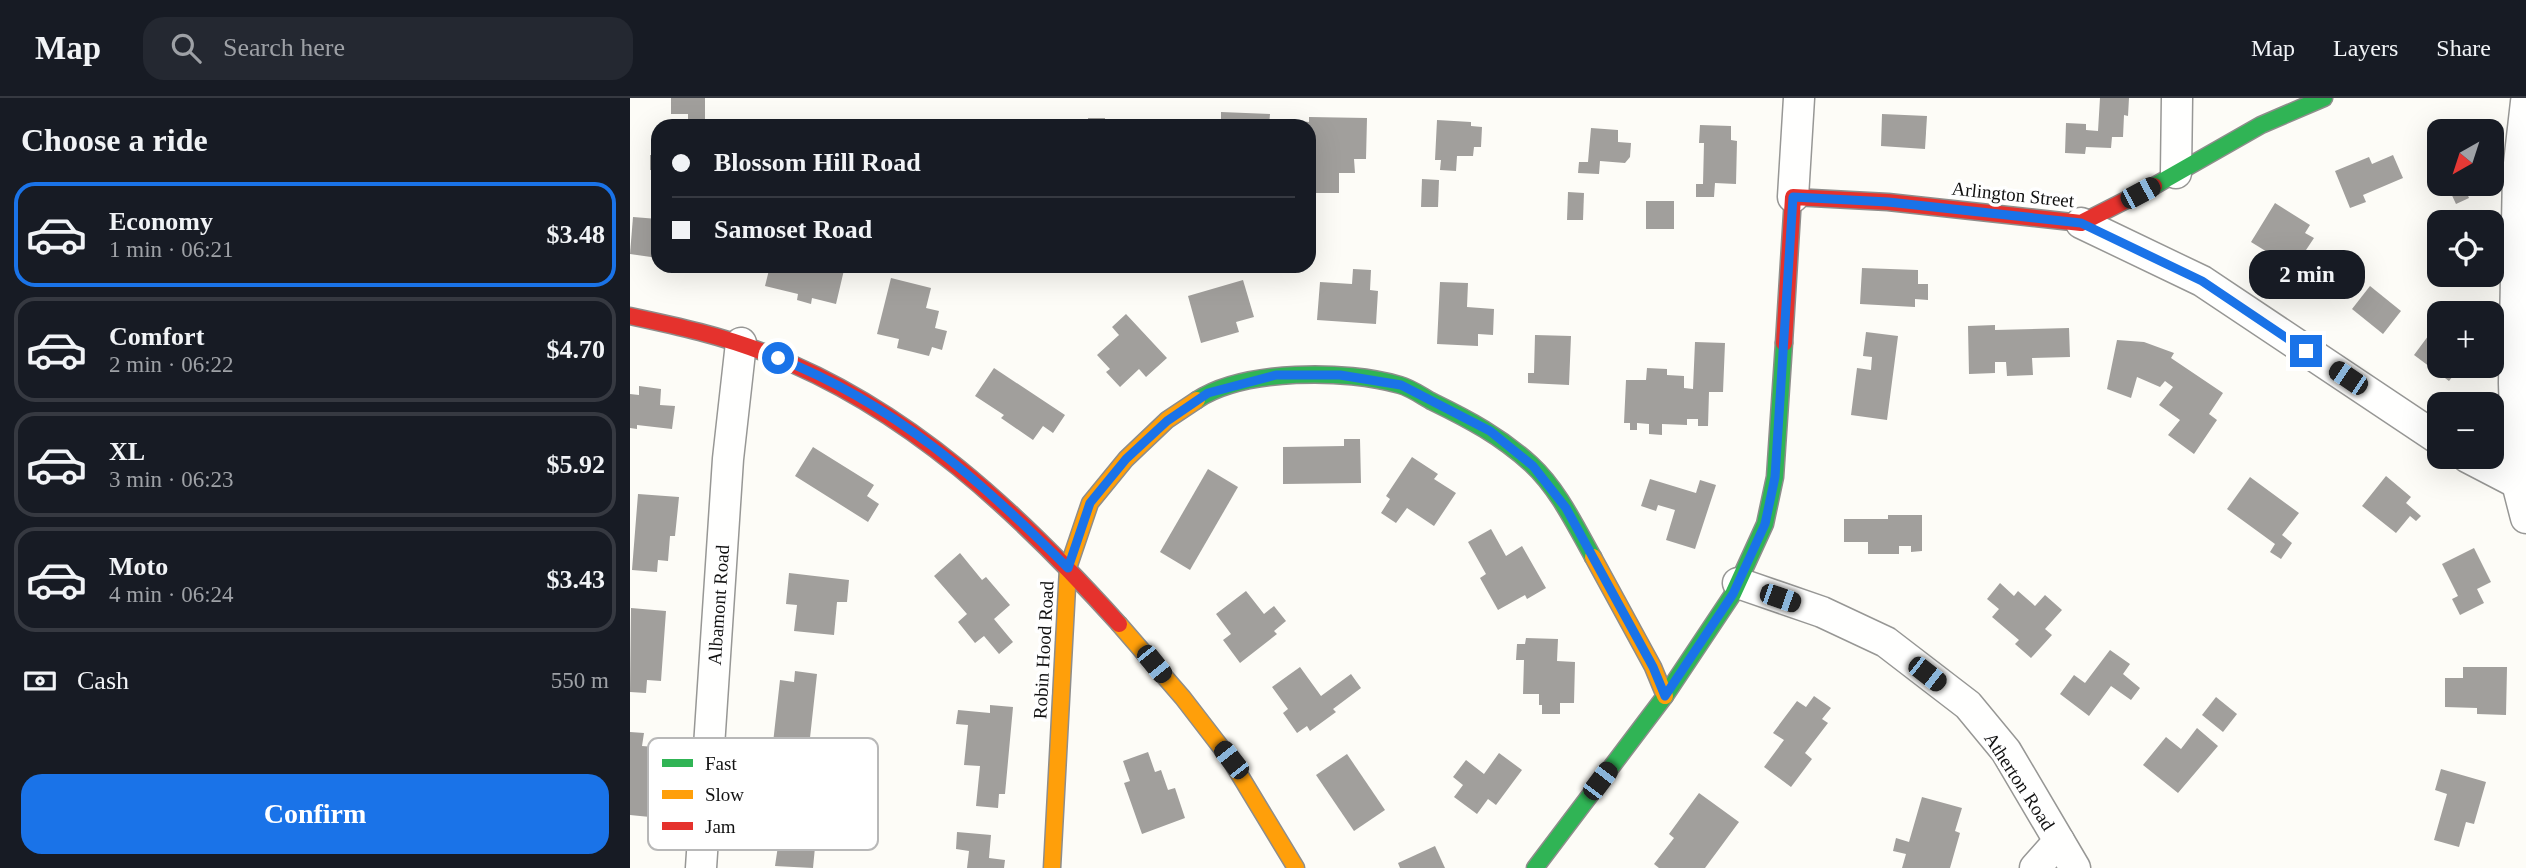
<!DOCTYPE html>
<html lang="en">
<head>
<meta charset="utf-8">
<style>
	body { margin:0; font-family:"Times New Roman",serif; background:#242831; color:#f1f3f6; height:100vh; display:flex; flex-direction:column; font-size:26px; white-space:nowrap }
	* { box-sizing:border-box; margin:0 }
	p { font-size:23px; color:#9ea1a6 }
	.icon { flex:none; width:38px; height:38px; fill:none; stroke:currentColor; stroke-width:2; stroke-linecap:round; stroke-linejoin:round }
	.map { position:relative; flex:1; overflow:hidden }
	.side { display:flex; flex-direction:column; background:#171b24; width:630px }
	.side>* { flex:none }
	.guide { position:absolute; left:21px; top:21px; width:665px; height:154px; border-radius:21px; box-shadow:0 7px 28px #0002; display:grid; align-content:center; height:154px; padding:0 21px; background:#171b24 }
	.needle { width:46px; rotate:219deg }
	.tools { position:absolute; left:1797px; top:21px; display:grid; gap:14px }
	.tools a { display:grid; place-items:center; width:77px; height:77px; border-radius:14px; background:#171b24; box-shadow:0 7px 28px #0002; font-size:35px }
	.end { position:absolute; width:32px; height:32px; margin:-16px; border:9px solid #1a73e8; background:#fff; box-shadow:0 0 0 4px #fff }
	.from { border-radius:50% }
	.bubble { position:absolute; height:49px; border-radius:21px; background:#171b24; box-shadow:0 7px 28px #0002; font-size:23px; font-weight:800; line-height:49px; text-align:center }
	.car { position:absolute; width:21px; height:42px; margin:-21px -10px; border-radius:9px; box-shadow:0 0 5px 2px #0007; background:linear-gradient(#222 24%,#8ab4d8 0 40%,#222 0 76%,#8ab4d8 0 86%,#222 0) }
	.guide b { display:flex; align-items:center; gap:24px; height:66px; font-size:26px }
	.guide b+b { border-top:2px solid #363941 }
	.guide i { width:18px; height:18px; background:#f1f3f6 }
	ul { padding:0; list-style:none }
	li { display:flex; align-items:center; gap:21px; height:105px; margin:0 14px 10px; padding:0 7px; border:4px solid #363941; border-radius:21px }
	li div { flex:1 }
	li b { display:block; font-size:26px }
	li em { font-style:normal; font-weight:800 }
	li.on { border-color:#1a73e8 }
	li>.icon { width:63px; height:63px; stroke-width:1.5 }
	h2 { padding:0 21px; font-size:32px; line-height:84px }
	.pay { display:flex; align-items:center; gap:18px; height:77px; padding:0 21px; font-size:26px }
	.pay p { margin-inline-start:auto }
	.button { display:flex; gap:14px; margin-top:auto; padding:14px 21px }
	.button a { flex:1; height:80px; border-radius:21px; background:#1a73e8; color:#fff; font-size:28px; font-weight:800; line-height:80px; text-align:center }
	header { display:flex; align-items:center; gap:42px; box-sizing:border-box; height:98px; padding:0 35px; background:#171b24; border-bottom:2px solid #363941 }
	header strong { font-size:33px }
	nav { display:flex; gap:38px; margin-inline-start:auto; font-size:24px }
	.search { width:490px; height:63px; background:#242831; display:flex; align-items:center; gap:18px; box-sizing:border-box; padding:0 24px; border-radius:21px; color:#9ea1a6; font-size:26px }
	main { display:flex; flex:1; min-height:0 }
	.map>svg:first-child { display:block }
	.building { fill:#a19f9c }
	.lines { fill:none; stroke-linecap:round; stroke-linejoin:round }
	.street-casing { stroke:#979795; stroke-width:33 }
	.fast-casing { stroke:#8e8d8b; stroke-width:19 }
	.slow-casing { stroke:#8e8d8b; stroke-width:19 }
	.jam-casing { stroke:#8e8d8b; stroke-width:19 }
	.street { stroke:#fffffe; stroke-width:30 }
	.fast { stroke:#30b455; stroke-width:16 }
	.slow { stroke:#ff9f0a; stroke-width:16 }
	.jam { stroke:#e5322d; stroke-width:16 }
	.route { stroke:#1a73e8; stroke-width:9 }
	.labels { text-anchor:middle; stroke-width:7; stroke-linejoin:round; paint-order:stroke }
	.street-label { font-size:19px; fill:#111; stroke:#fff }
	.key { fill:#fff; stroke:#b8b8b8; stroke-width:2 }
	.key-label { font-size:19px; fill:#111 }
</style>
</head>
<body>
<header>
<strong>Map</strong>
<div class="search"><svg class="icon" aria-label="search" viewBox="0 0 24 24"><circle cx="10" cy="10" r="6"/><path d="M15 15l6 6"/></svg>Search here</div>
<nav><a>Map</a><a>Layers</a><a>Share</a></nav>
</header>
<main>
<section class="side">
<h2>Choose a ride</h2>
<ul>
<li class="on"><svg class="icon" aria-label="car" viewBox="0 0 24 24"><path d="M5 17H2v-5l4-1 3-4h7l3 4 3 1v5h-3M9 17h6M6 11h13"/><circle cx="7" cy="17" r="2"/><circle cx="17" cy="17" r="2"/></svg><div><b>Economy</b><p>1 min · 06:21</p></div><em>$3.48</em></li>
<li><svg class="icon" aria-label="car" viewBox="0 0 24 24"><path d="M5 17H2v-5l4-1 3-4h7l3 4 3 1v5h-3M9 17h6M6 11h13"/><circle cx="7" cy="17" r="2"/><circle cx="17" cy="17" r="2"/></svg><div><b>Comfort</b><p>2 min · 06:22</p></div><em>$4.70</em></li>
<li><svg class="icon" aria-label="car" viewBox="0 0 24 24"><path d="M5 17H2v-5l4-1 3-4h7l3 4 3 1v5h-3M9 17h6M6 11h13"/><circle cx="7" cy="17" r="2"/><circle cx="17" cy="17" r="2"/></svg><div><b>XL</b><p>3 min · 06:23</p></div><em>$5.92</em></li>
<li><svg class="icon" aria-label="car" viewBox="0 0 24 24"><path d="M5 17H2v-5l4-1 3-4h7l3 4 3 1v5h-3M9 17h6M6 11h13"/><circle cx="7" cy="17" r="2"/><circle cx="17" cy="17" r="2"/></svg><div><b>Moto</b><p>4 min · 06:24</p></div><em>$3.43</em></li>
</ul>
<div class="pay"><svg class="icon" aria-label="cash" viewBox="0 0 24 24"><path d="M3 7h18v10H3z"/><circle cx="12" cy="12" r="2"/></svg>Cash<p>550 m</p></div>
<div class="button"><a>Confirm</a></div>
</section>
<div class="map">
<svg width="1896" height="770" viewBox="0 0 1896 770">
	<rect width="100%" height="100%" fill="#fdfcf7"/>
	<g class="building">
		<polygon points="41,0 75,0 75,25 92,25 92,28 58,28 58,16 41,16"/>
		<polygon points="1470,0 1499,0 1498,18 1494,17 1493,39 1482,39 1481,50 1456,49 1455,56 1435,55 1436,25 1456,26 1456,32 1468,33"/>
		<polygon points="591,14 640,16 639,28 591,28"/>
		<polygon points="1252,16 1297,18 1295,51 1251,48"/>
		<polygon points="679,19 737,20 736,61 724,61 725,75 709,75 709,95 679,95 679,28 671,28 671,23 679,24"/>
		<rect x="458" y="20" width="17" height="8"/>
		<polygon points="536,21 536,28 500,28 500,22"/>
		<polygon points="807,22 841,24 841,28 852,29 851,49 844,49 843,58 827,58 826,73 810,72 811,62 805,62"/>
		<polygon points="1829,23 1833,33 1810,33 1809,65 1797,36"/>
		<polygon points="1070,27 1101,28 1101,42 1107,43 1106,86 1085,85 1084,99 1066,99 1066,86 1073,86 1074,45 1069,45"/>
		<polygon points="961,30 988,32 988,44 1001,45 1000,59 995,65 970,63 969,76 948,75 949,64 958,64"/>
		<rect x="20" y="57" width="8" height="15"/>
		<polygon points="1763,57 1773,80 1733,97 1736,104 1720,110 1705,73 1739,59 1742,66"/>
		<polygon points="792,81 809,82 808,109 791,109"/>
		<polygon points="1812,86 1833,86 1839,100 1826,106 1819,91 1815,93"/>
		<polygon points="938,94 954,95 953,122 937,122"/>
		<rect x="1016" y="103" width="28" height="28"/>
		<polygon points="1645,105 1680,127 1675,135 1684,140 1666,167 1649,157 1647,160 1621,144"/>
		<polygon points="3,119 28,121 28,160 0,156"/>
		<polygon points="140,168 196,168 214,172 206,206 182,200 181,206 167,202 168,196 135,188"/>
		<polygon points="1232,170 1288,172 1288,186 1298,186 1298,202 1285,201 1285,209 1230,206"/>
		<polygon points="723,171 741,172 740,192 748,193 746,226 687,222 690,184 722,186"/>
		<polygon points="261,180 301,190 296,210 309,213 305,230 317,233 312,252 302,249 299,258 267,250 269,241 247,236"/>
		<polygon points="613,182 624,219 606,224 609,234 571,245 558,198"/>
		<polygon points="810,184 838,185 837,209 864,211 863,237 848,236 848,248 807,246"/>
		<polygon points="1740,188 1771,213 1753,236 1722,211"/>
		<polygon points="496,216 537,260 516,279 509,271 490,289 476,274 480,271 467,257 489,237 482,229"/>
		<polygon points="1810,222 1810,268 1831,268 1819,283 1784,257"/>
		<polygon points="1365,227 1365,232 1439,230 1440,259 1402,260 1403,277 1377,278 1376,264 1365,264 1365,275 1339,276 1338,228"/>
		<polygon points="1236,234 1268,238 1257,322 1221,317 1227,270 1241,272 1242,259 1233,258"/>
		<polygon points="905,237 941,238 939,287 898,285 898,275 904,275"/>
		<polygon points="1487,242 1514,244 1544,255 1541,260 1593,295 1579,316 1587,322 1564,356 1538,337 1550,322 1529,307 1543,289 1535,283 1530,289 1507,279 1501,300 1477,291"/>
		<polygon points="1065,244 1095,245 1093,294 1079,294 1078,328 1068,328 1068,321 1057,321 1057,327 1032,326 1032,337 1019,336 1019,326 1007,325 1007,332 1000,332 1000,325 994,325 996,282 1016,282 1017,270 1037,271 1037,277 1054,278 1054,290 1063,291"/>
		<polygon points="364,270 435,317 423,335 413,328 403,342 371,320 374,317 345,298"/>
		<polygon points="9,288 31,291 30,307 45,308 42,331 7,327 7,331 0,330 0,296 9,297"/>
		<polygon points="714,341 730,341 731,385 653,386 653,349 714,348"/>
		<polygon points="183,349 244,387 237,398 249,406 238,424 165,378"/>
		<polygon points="782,359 808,376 804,381 826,395 804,428 777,410 766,425 751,415 760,401 756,398"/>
		<polygon points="578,371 608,389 560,472 530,454"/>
		<polygon points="1756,378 1781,399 1776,405 1791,418 1786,423 1780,418 1766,435 1732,408"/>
		<polygon points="1620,379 1669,415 1652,437 1662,445 1651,461 1640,454 1645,446 1597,411"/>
		<polygon points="1020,381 1066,395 1070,382 1086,387 1065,451 1036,442 1045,412 1028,407 1026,413 1011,408"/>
		<polygon points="8,396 49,399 45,438 40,438 38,463 28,462 27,474 2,472"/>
		<polygon points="1258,417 1292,417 1292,453 1281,454 1281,448 1269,448 1269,456 1238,456 1238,444 1214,444 1214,421 1258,421"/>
		<polygon points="861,431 876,458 892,448 916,490 897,501 895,497 868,512 850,480 856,476 838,444"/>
		<polygon points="1844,450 1861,484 1847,491 1854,505 1830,517 1822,501 1828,498 1812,466"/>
		<polygon points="330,455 352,482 356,479 380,507 364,521 383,544 369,556 354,538 345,545 328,524 337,516 304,478"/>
		<polygon points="159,475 219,482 217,504 207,504 204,537 164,533 167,507 156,506"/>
		<polygon points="1370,485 1384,498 1388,493 1405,508 1415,497 1432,512 1415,531 1422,537 1401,560 1385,546 1389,542 1362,519 1369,511 1357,501"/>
		<polygon points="616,493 634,516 644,508 656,523 644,533 647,536 610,565 593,542 601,536 586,516"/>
		<polygon points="1,510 36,513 31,583 17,582 16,595 0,594"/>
		<polygon points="896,540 928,541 927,563 945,564 944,605 930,605 930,616 912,616 912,607 909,607 909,596 893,596 894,562 886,562 887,546 895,546"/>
		<polygon points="1480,552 1500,566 1493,576 1510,590 1501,602 1481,588 1459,618 1430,596 1444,577 1455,585"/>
		<polygon points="670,569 691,598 721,576 731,590 703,611 706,614 680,633 677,628 667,635 653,615 658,611 642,589"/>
		<polygon points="1833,569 1877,569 1876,617 1847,616 1847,610 1815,609 1815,580 1833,580"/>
		<polygon points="165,573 187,576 178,658 142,654 150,582 164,584"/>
		<polygon points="1184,598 1201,610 1192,621 1198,625 1175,655 1182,661 1161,689 1134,669 1154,642 1143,635 1167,603 1176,609"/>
		<polygon points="1586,599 1607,616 1593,634 1572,617"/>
		<polygon points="360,607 383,609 375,696 369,696 368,710 346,708 350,668 334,667 338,627 326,626 328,612 360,615"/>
		<polygon points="1567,630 1588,648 1548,695 1513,667 1536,639 1551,651"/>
		<polygon points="0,634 14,635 12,648 25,649 20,719 0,717"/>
		<polygon points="518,654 525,674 531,672 538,692 545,690 555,720 512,736 494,685 500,683 493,663"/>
		<polygon points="869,655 892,672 866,707 858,701 847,716 824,699 833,687 823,679 836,662 854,676"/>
		<polygon points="717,656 755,712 724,733 686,677"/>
		<polygon points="1811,671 1856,684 1844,726 1836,724 1829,749 1804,742 1817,696 1805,692"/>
		<polygon points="1069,695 1109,724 1075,770 1029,770 1024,766 1044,740 1039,736"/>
		<polygon points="1292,699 1332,710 1325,733 1330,735 1320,770 1272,770 1276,756 1263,753 1266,740 1279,744"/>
		<polygon points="153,700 169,702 168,716 188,718 183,770 145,768 149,741 140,740 143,712 151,712"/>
		<polygon points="327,734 361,737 359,760 375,762 374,770 337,770 339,753 326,751"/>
		<polygon points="805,748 815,770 770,770 768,765"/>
	</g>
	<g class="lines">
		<defs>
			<g id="street">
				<polyline points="1896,4 1888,74 1884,285 1887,385 1896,420"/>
				<polyline points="1546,75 1547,0"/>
				<polyline points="1163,99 1169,0"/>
				<polyline points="1451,125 1572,183 1810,342"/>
				<polyline points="1837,359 1887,385 1896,380"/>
				<polyline points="1108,485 1192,514 1256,544 1338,607 1376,653 1445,770"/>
				<polyline points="71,770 98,361 111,245"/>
				<polyline points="1405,770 1429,743"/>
			</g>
			<g id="fast">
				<polyline points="1524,88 1631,27 1694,0"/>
				<path d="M 567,302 C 614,271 716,271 770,287 C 781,290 792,298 803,304 C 840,322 870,338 901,366 C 928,391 945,427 963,459"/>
				<polyline points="905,770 1035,598 1103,496 1135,426 1145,379 1154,245"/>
			</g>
			<g id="slow">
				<polyline points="963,459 1023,569 1035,598"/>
				<polyline points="489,526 553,600 600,661 666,770"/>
				<polyline points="422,770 438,470 460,405 496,361 537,322 567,302"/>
			</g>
			<g id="jam">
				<path d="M 0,218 C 47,228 93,238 138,256 C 278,310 390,416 489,526"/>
				<polyline points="1154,245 1163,99 1258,104 1451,125 1524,88"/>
			</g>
		</defs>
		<use href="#street" class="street-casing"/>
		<use href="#fast" class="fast-casing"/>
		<use href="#slow" class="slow-casing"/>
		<use href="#jam" class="jam-casing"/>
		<use href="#street" class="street"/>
		<use href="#fast" class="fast"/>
		<use href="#slow" class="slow"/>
		<use href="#jam" class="jam"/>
	</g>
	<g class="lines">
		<path class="route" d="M 148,260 C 265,306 350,382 438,470 L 460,405 L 496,361 L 537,323 L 578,295 L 646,277 L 710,277 L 771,287 L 860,333 L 903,368 L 936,410 L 1023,569 L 1035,598 L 1103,496 L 1135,426 L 1145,379 L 1163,99 L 1258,104 L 1451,125 L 1572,183 L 1676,253"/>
	</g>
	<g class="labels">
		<g class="street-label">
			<text transform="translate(1383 96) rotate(6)" y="7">Arlington Street</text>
			<text transform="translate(88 507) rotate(-86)" y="7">Albamont Road</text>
			<text transform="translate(413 552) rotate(-87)" y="7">Robin Hood Road</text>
			<text transform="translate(1390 683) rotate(57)" y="7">Atherton Road</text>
		</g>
	</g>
	<rect x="18" y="640" width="230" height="112" rx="10" class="key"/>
	<rect x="32" y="661" width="31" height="8" fill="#30b455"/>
	<rect x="32" y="692" width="31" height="9" fill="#ff9f0a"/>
	<rect x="32" y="724" width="31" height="8" fill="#e5322d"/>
	<g class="key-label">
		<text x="75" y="672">Fast</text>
		<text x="75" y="703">Slow</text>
		<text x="75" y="735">Jam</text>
	</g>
</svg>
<div class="tools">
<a><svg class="needle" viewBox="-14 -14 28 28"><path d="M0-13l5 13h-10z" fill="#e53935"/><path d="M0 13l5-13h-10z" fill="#9ea1a6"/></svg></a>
<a><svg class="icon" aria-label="locate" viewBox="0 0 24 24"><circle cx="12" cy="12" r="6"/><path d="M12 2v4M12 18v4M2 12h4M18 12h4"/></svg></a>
<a>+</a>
<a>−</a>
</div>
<i class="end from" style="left:148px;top:260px"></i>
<i class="end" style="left:1676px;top:253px"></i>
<div class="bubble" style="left:1619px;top:152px;width:116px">2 min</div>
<i class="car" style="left:1510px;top:95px;rotate:62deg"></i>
<i class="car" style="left:1718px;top:280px;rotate:304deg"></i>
<i class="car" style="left:1150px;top:500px;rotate:109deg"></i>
<i class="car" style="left:524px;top:566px;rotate:141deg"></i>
<i class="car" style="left:1297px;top:576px;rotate:128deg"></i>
<i class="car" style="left:601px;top:662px;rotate:322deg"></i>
<i class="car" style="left:970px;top:683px;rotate:37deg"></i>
<div class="guide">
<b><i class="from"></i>Blossom Hill Road</b>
<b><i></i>Samoset Road</b>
</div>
</div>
</main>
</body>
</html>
